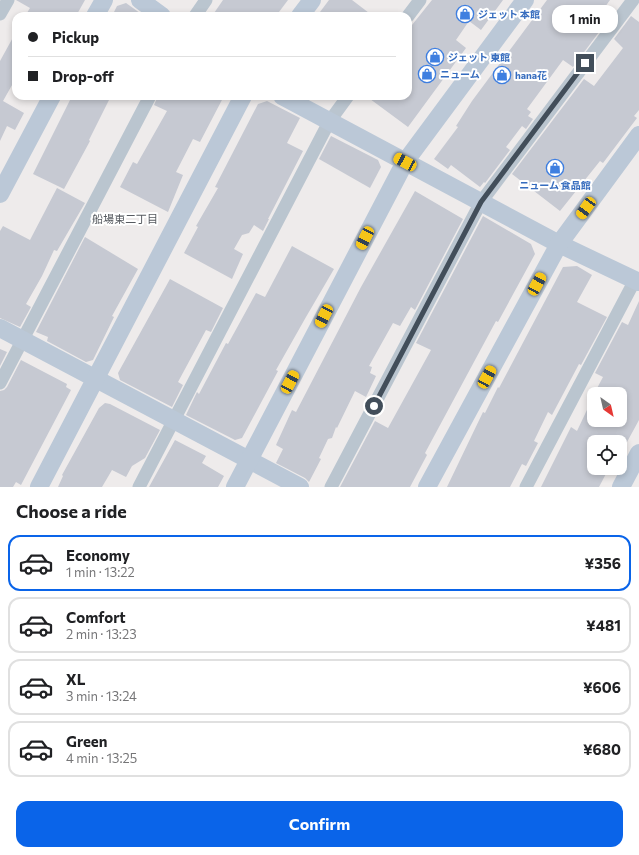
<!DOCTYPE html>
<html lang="en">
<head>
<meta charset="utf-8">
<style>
	body { margin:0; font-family:Commissioner,"Noto Sans JP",sans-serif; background:#f2f2f2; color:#202124; height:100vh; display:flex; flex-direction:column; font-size:15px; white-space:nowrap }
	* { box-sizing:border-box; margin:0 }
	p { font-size:13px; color:#757577 }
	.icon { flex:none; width:22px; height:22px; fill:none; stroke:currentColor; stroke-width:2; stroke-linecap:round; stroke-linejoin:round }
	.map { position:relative; height:487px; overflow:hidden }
	.drawer { display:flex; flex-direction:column; background:#fff; flex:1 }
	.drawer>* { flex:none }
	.banner { position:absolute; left:12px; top:12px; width:400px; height:88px; border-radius:12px; box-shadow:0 2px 6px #0003; display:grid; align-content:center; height:88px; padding:0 16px; background:#fff }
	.needle { width:26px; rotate:146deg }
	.buttons { position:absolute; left:587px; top:387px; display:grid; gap:8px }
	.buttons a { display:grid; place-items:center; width:40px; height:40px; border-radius:8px; background:#fff; box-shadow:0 2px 6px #0003; font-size:20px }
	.end { position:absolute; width:18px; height:18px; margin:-9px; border:5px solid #424e5a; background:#fff; box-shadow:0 0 0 2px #fff }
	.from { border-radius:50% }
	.bubble { position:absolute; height:28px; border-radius:12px; background:#fff; box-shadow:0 2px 6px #0003; font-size:13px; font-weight:700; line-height:28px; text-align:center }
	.car { position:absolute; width:12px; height:24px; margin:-12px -6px; border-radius:5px; box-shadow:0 0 3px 1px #0007; background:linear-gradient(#f5c518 24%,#345 0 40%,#f5c518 0 76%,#345 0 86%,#f5c518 0) }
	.banner b { display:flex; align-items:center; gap:14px; height:38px; font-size:15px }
	.banner b+b { border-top:1px solid #e0e0e0 }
	.banner i { width:10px; height:10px; background:#202124 }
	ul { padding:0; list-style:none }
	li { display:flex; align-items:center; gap:12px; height:56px; margin:0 8px 6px; padding:0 8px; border:2px solid #e0e0e0; border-radius:12px }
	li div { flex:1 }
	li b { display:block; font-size:15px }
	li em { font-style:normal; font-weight:700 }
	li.current { border-color:#0a64e9 }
	li>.icon { width:36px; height:36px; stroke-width:1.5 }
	h2 { padding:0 16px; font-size:18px; line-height:48px }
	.button { display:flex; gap:8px; margin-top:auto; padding:8px 16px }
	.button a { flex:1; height:46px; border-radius:12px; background:#0a64e9; color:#fff; font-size:16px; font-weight:700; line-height:46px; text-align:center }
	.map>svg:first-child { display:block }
	.building { fill:#c6c9d2 }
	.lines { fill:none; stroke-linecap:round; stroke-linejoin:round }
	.street { stroke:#bac5cf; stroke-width:13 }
	.secondary { stroke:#bbc8d7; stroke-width:18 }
	.route { stroke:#424e5a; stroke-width:5 }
	.labels { text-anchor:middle; stroke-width:4; stroke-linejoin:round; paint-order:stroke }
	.shop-label { font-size:10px; font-weight:bold; fill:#366cbe; stroke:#fff; text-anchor:start }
	.neighbourhood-label { font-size:11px; fill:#575b61; stroke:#fff }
</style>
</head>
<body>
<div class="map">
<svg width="639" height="487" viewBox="0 0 639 487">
	<rect width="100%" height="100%" fill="#eeebeb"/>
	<g class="building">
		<polygon points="16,0 85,0 76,16 25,16 30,8"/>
		<polygon points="223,0 288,0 276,16 212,16"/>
		<polygon points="329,0 352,0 373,16 317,16"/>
		<polygon points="432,0 503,0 481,30 469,21 456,40 466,48 408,127 366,96 408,96 408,30"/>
		<polygon points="547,0 610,0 597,18 605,24 573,67 563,60 527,109 531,112 528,116 533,119 526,129 522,126 506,147 510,150 485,183 484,182 480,187 451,165 448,169 434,159 458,127 456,126 472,101"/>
		<polygon points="126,3 133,8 144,16 112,16 117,6"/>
		<polygon points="631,16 639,22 639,110 634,116 637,118 603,163 600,161 560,211 512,174 584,79 594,86 623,48 614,39"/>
		<polygon points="16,32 16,78 3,101 24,113 15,130 7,126 0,141 0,61"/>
		<polygon points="72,96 111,96 89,140 90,141 64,189 33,174"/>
		<polygon points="158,96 224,96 200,142 193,139 176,172 183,175 168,212 120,187 133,162 137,164 167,111 154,105"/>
		<polygon points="267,101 300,118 287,143 303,151 268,219 269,219 263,231 254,225 249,233 242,235 234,249 243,254 232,279 184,253 198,227 196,226 218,188 215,187 258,104"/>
		<polygon points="331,136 378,160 381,167 370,188 319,159"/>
		<polygon points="57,188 85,203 57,251 54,250 42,276 26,304 31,307 20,327 0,318 0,231 3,226 30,240"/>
		<polygon points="415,191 463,219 415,310 411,307 400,326 393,323 369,366 372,367 370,373 376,376 366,397 355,391 337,428 336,427 332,438 328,439 319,458 321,459 309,482 305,478 276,463 283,449 276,445 292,410 296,412 361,287"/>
		<polygon points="483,216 531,244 535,254 498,322 496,321 425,453 427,455 410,487 340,487 375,421 388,428 431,350 416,343"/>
		<polygon points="85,237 138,269 112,316 114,317 93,360 86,362 47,341 48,337 36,332"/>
		<polygon points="292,246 334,269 306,317 276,370 278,371 242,438 235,440 186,415 197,392 199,394 226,343 228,344 256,293 265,297"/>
		<polygon points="577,266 592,275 577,302 607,317 581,365 579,364 552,415 548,412 534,441 538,443 526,466 522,464 510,487 447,487 483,412 485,413 498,387 499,388 563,267"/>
		<polygon points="170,279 223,308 211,332 206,330 178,382 183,385 172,407 120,380 118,373"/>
		<polygon points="639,301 639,420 627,442 594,442 594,468 609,468 599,487 541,487 571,427 577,431 594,395 594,420 620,420 620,394 594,394 603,377 595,373 622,322 628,325"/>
		<polygon points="0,349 7,352 0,366"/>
		<polygon points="21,360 67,384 66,387 71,390 21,485 16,482 13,487 0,487 0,391 4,390 7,387"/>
		<polygon points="105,403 110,404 160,430 145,458 132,466 126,477 112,470 102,487 58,487 63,476 62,475 99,408"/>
		<polygon points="175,440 206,456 202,463 224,476 218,487 149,487"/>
	</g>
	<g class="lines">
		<g class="street">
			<polyline points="0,14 8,0"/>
			<polyline points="195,16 206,0"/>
			<polyline points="408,16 420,0"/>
			<polyline points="0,383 150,96"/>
			<polyline points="139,487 329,122 348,96"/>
			<polyline points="331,487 481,202 633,0"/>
			<polyline points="526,487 635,280"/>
		</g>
		<g class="secondary">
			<polyline points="140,0 162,16"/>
			<polyline points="95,16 104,0"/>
			<polyline points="300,16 312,0"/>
			<polyline points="282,96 559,244 639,282"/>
			<polyline points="0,194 52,96"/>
			<polyline points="0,328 300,487"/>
			<polyline points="39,487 243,96"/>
			<polyline points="235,487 405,162 525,0"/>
			<polyline points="427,487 559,244 639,135"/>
			<polyline points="621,487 639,453"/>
		</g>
	</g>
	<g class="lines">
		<polyline class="route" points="374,406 481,202 585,63"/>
	</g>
	<defs>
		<symbol id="shop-ring" viewBox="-11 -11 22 22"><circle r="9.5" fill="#fff" stroke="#3f7fe0" stroke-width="1.5"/><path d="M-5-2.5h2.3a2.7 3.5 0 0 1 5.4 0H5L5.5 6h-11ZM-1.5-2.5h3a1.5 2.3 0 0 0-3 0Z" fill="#3f7fe0"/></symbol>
	</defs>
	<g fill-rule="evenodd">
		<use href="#shop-ring" x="455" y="4" width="20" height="20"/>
		<use href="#shop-ring" x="425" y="47" width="20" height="20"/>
		<use href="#shop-ring" x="417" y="64" width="20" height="20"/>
		<use href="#shop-ring" x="492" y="65" width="20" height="20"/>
		<use href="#shop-ring" x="545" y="158" width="20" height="20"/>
	</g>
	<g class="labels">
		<g class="shop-label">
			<text x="478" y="18">ジェット 本館</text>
			<text x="448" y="61">ジェット 東館</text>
			<text x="440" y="78">ニューム</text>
			<text x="515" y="79">hana花</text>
			<text x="555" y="189" text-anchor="middle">ニューム 食品館</text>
		</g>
		<g class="neighbourhood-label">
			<text x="125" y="223">船場東二丁目</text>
		</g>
	</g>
</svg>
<div class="buttons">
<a><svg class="needle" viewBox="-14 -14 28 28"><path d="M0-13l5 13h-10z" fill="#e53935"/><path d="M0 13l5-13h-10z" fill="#757577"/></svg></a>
<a><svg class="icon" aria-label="locate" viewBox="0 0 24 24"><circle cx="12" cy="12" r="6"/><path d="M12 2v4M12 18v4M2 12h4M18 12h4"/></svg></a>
</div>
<i class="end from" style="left:374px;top:406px"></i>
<i class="end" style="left:585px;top:63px"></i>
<div class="bubble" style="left:552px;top:5px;width:66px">1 min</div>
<i class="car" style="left:405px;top:162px;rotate:298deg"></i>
<i class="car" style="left:586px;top:208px;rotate:216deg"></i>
<i class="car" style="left:365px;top:238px;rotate:207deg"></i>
<i class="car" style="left:537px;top:284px;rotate:29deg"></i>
<i class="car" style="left:324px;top:316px;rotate:207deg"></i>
<i class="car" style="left:487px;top:377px;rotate:29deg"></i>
<i class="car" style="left:290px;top:382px;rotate:28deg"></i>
<div class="banner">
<b><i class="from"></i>Pickup</b>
<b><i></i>Drop-off</b>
</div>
</div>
<section class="drawer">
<h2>Choose a ride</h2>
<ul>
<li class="current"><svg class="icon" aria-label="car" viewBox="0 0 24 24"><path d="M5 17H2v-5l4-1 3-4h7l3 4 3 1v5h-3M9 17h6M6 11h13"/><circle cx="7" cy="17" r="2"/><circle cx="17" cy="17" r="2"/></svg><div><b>Economy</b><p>1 min · 13:22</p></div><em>¥356</em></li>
<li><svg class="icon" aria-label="car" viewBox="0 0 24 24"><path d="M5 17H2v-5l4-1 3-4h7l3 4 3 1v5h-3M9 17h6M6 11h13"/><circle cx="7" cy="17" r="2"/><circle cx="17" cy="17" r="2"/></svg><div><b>Comfort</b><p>2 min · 13:23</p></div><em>¥481</em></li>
<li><svg class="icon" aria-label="car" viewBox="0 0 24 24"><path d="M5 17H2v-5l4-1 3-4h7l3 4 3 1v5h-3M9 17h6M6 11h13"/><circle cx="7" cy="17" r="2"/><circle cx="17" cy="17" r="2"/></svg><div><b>XL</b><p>3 min · 13:24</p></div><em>¥606</em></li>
<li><svg class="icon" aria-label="car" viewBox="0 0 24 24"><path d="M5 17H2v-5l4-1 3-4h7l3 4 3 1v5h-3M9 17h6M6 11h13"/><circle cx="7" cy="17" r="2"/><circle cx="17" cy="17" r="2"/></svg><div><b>Green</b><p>4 min · 13:25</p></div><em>¥680</em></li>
</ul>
<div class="button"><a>Confirm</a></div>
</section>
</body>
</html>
